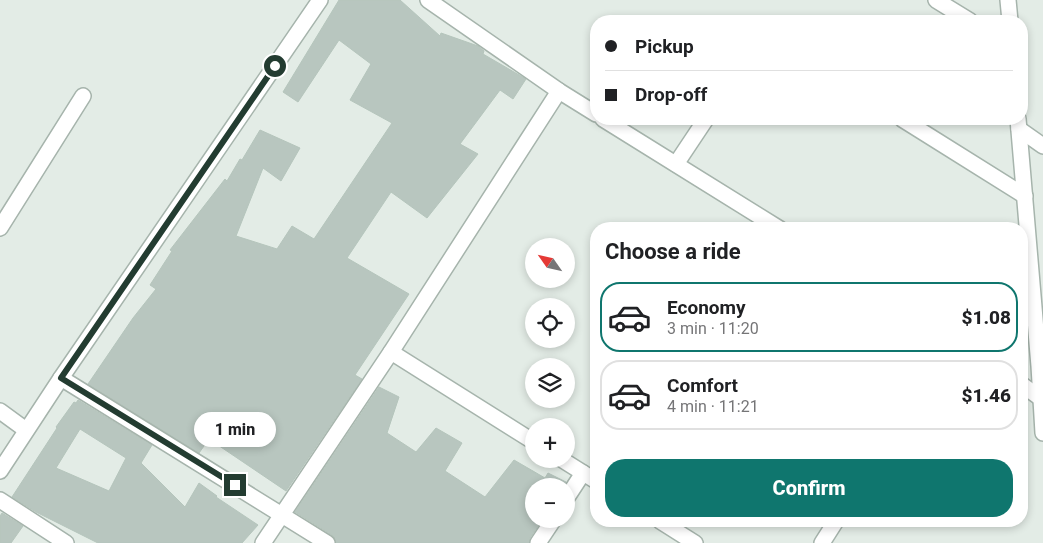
<!DOCTYPE html>
<html lang="en">
<head>
<meta charset="utf-8">
<style>
	body { margin:0; font-family:Roboto,sans-serif; background:#f6f6f6; color:#202124; height:100vh; display:flex; flex-direction:column; font-size:19px; white-space:nowrap }
	* { box-sizing:border-box; margin:0 }
	p { font-size:16px; color:#757577 }
	.icon { flex:none; width:28px; height:28px; fill:none; stroke:currentColor; stroke-width:2; stroke-linecap:round; stroke-linejoin:round }
	.map { position:relative; flex:1; overflow:hidden }
	.details { position:absolute; left:590px; top:222px; width:438px; height:305px; display:flex; flex-direction:column; background:#fff; border-radius:20px; box-shadow:0 2px 8px #0003 }
	.details>* { flex:none }
	.banner { position:absolute; left:590px; top:15px; width:438px; height:110px; border-radius:20px; box-shadow:0 2px 8px #0003; display:grid; align-content:center; height:110px; padding:0 15px; background:#fff }
	.needle { width:32px; rotate:304deg }
	.controls { position:absolute; left:525px; top:238px; display:grid; gap:10px }
	.controls a { display:grid; place-items:center; width:50px; height:50px; border-radius:50%; background:#fff; box-shadow:0 2px 8px #0003; font-size:25px }
	.end { position:absolute; width:22px; height:22px; margin:-11px; border:6px solid #233c31; background:#fff; box-shadow:0 0 0 2px #fff }
	.from { border-radius:50% }
	.bubble { position:absolute; height:35px; border-radius:18px; background:#fff; box-shadow:0 2px 8px #0003; font-size:16px; font-weight:800; line-height:35px; text-align:center }
	.banner b { display:flex; align-items:center; gap:18px; height:48px; font-size:19px }
	.banner b+b { border-top:1px solid #e0e0e0 }
	.banner i { width:12px; height:12px; background:#202124 }
	ul { padding:0; list-style:none }
	li { display:flex; align-items:center; gap:15px; height:70px; margin:0 10px 8px; padding:0 5px; border:2px solid #e0e0e0; border-radius:20px }
	li div { flex:1 }
	li b { display:block; font-size:19px }
	li em { font-style:normal; font-weight:800 }
	li.selected { border-color:#0f766e }
	li>.icon { width:45px; height:45px; stroke-width:1.5 }
	h2 { padding:0 15px; font-size:22px; line-height:60px }
	.primary-button { display:flex; gap:10px; margin-top:auto; padding:10px 15px }
	.primary-button a { flex:1; height:58px; border-radius:20px; background:#0f766e; color:#fff; font-size:20px; font-weight:800; line-height:58px; text-align:center }
	.map>svg:first-child { display:block }
	.building { fill:#b8c6bf; stroke:#b5c5bc; fill-rule:evenodd }
	.lines { fill:none; stroke-linecap:round; stroke-linejoin:round }
	.minor-casing { stroke:#a6b4ac; stroke-width:18 }
	.tertiary-casing { stroke:#a6b4ac; stroke-width:18 }
	.minor { stroke:#fff; stroke-width:15 }
	.tertiary { stroke:#fff; stroke-width:15 }
	.route { stroke:#233c31; stroke-width:6 }
</style>
</head>
<body>
<div class="map">
<svg width="1043" height="543" viewBox="0 0 1043 543">
	<rect width="100%" height="100%" fill="#e3ece6"/>
	<g class="building">
		<polygon points="339,0 400,0 440,36 441,33 478,46 484,51 483,54 526,79 513,99 500,90 460,144 478,154 427,218 391,192 347,258 409,294 355,375 362,379 286,491 209,439 199,453 88,384 133,318 156,289 150,285 172,251 170,250 225,179 227,181 240,159 242,160 260,130 300,148 281,181 263,168 236,236 277,249 292,226 314,239 392,123 350,100 371,64 339,40 298,102 283,92"/>
		<polygon points="379,387 399,397 387,433 416,452 436,428 462,443 445,471 485,497 514,460 545,478 548,473 566,482 563,486 534,486 534,519 543,519 530,538 529,543 336,543 335,538 332,535 295,512"/>
		<path d="M 78,400 L 152,445 L 141,463 L 185,507 L 199,483 L 217,496 L 216,497 L 258,525 L 242,543 L 98,543 L 36,512 L 12,497 L 57,428 L 56,427 L 74,402 L 76,403 ZM 80,429 L 126,458 L 109,491 L 56,468 Z"/>
		<polygon points="2,513 23,526 11,543 0,543 0,516"/>
	</g>
	<g class="lines">
		<defs>
			<g id="minor">
				<polyline points="936,0 970,21"/>
				<polyline points="1008,0 1010,21"/>
				<polyline points="902,119 1025,196"/>
				<polyline points="1018,119 1039,366 1043,433"/>
				<polyline points="1019,129 1043,146"/>
				<polyline points="676,164 706,119"/>
				<polyline points="0,228 83,96"/>
				<polyline points="391,352 534,442"/>
				<polyline points="61,378 327,543"/>
				<polyline points="0,411 26,430"/>
				<polyline points="561,459 596,481"/>
				<polyline points="0,471 61,378 320,0"/>
				<polyline points="566,499 583,473"/>
				<polyline points="0,500 66,543"/>
				<polyline points="660,521 695,543"/>
				<polyline points="263,543 391,352 559,91"/>
				<polyline points="538,543 554,519"/>
				<polyline points="822,543 836,521"/>
			</g>
			<g id="tertiary">
				<polyline points="428,0 559,91 596,114"/>
				<polyline points="603,119 780,229"/>
				<polyline points="1021,384 1043,400"/>
			</g>
		</defs>
		<use href="#minor" class="minor-casing"/>
		<use href="#tertiary" class="tertiary-casing"/>
		<use href="#minor" class="minor"/>
		<use href="#tertiary" class="tertiary"/>
	</g>
	<g class="lines">
		<polyline class="route" points="235,485 61,378 275,66"/>
	</g>
</svg>
<div class="controls">
<a><svg class="needle" viewBox="-14 -14 28 28"><path d="M0-13l5 13h-10z" fill="#e53935"/><path d="M0 13l5-13h-10z" fill="#757577"/></svg></a>
<a><svg class="icon" aria-label="locate" viewBox="0 0 24 24"><circle cx="12" cy="12" r="6"/><path d="M12 2v4M12 18v4M2 12h4M18 12h4"/></svg></a>
<a><svg class="icon" aria-label="layers" viewBox="0 0 24 24"><path d="M12 4l9 5-9 5-9-5zM3 14l9 5 9-5"/></svg></a>
<a>+</a>
<a>−</a>
</div>
<i class="end from" style="left:275px;top:66px"></i>
<i class="end" style="left:235px;top:485px"></i>
<div class="bubble" style="left:194px;top:412px;width:82px">1 min</div>
<div class="banner">
<b><i class="from"></i>Pickup</b>
<b><i></i>Drop-off</b>
</div>
<section class="details">
<h2>Choose a ride</h2>
<ul>
<li class="selected"><svg class="icon" aria-label="car" viewBox="0 0 24 24"><path d="M5 17H2v-5l4-1 3-4h7l3 4 3 1v5h-3M9 17h6M6 11h13"/><circle cx="7" cy="17" r="2"/><circle cx="17" cy="17" r="2"/></svg><div><b>Economy</b><p>3 min · 11:20</p></div><em>$1.08</em></li>
<li><svg class="icon" aria-label="car" viewBox="0 0 24 24"><path d="M5 17H2v-5l4-1 3-4h7l3 4 3 1v5h-3M9 17h6M6 11h13"/><circle cx="7" cy="17" r="2"/><circle cx="17" cy="17" r="2"/></svg><div><b>Comfort</b><p>4 min · 11:21</p></div><em>$1.46</em></li>
</ul>
<div class="primary-button"><a>Confirm</a></div>
</section>
</div>
</body>
</html>
